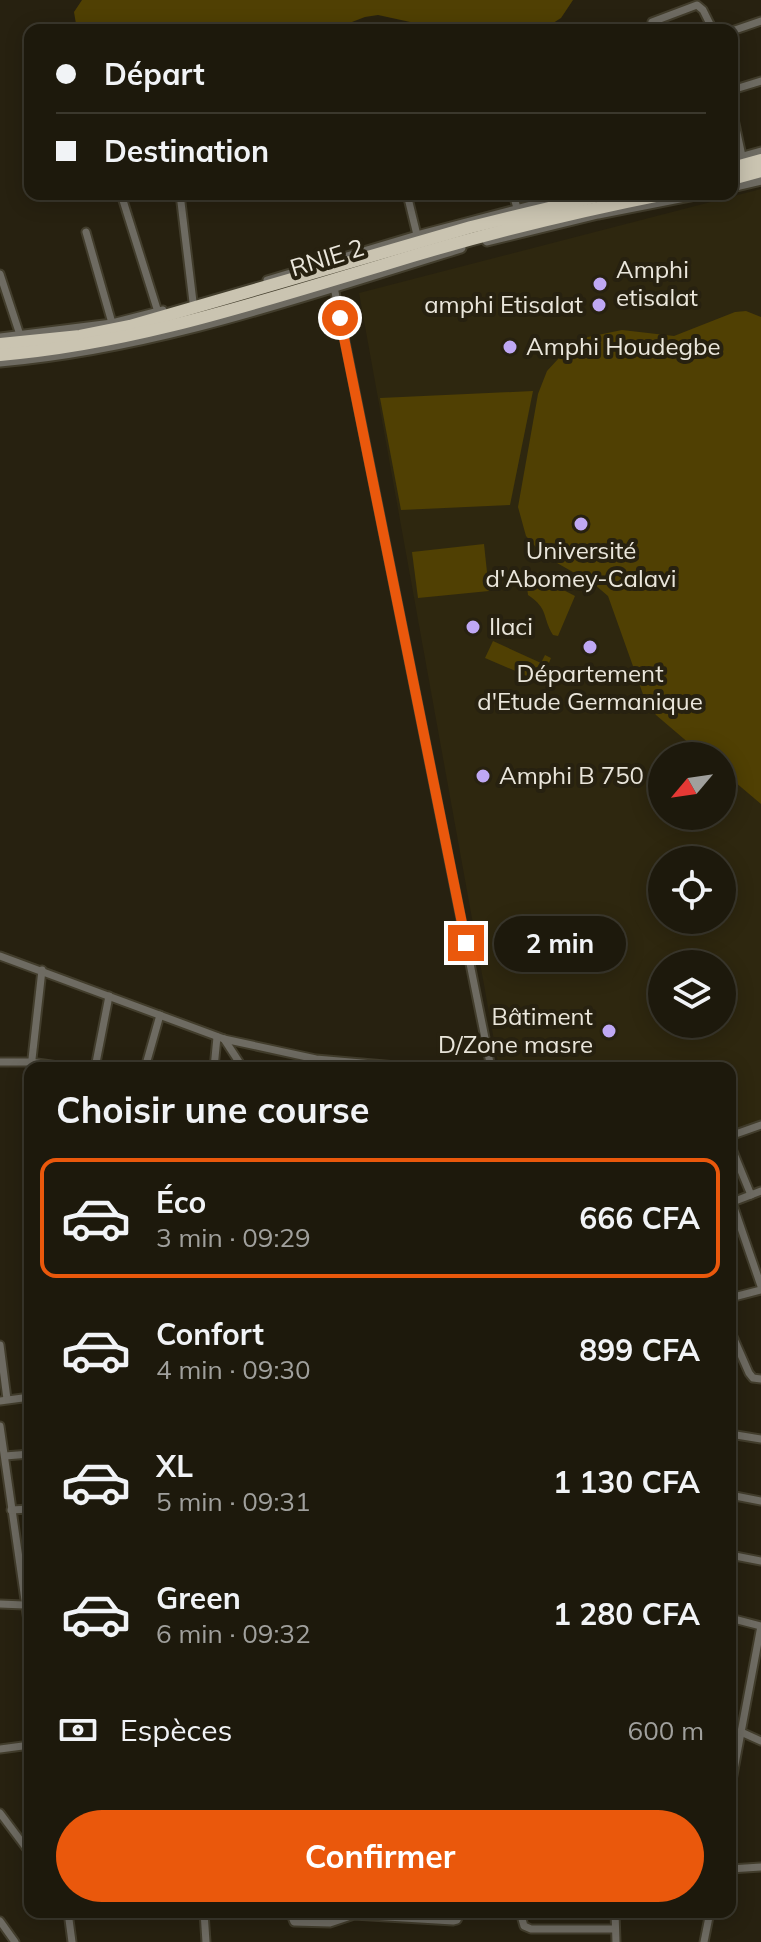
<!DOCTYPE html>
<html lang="fr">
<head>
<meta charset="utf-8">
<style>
	body { margin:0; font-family:Mulish,sans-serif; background:#2a261a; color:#f1f3f6; height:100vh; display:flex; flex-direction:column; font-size:30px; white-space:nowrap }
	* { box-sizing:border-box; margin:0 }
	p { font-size:26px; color:#a0a09d }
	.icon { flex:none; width:44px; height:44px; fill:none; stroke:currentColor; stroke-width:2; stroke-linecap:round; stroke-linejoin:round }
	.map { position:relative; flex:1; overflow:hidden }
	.sheet { position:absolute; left:24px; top:1062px; width:712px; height:856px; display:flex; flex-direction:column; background:#1d190c; border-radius:16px; box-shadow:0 4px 20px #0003,0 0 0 2px #3b382d }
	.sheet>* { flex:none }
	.banner { position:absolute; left:24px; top:24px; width:714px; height:176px; border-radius:16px; box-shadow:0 4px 20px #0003,0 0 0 2px #3b382d; display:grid; align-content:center; height:176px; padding:0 32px; background:#1d190c }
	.needle { width:52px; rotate:241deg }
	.tools { position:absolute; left:648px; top:742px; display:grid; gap:16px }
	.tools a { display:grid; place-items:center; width:88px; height:88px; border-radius:50%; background:#1d190c; box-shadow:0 4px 20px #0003,0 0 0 2px #3b382d; font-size:40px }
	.end { position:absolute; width:36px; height:36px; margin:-18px; border:10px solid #ea580c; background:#fff; box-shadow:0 0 0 4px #fff }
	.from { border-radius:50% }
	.bubble { position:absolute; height:56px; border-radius:28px; background:#1d190c; box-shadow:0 4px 20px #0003,0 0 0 2px #3b382d; font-size:26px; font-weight:700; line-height:56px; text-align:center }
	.banner b { display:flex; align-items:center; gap:28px; height:76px; font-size:30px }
	.banner b+b { border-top:2px solid #3b382d }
	.banner i { width:20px; height:20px; background:#f1f3f6 }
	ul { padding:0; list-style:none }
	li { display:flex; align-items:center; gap:24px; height:120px; margin:0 16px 12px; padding:0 16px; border:4px solid transparent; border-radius:16px }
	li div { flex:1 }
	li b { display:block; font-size:30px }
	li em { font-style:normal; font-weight:700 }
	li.active { border-color:#ea580c }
	li>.icon { width:72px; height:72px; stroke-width:1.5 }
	h2 { padding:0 32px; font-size:36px; line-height:96px }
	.pay { display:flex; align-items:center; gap:20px; height:88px; padding:0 32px; font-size:30px }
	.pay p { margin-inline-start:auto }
	.button { display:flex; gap:16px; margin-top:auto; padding:16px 32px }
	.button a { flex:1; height:92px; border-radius:48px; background:#ea580c; color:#fff; font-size:32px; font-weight:700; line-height:92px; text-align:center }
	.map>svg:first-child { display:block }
	.built { fill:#2e270f; fill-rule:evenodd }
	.green { fill:#504003 }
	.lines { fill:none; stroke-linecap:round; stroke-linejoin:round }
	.minor-casing { stroke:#423d2c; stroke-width:11 }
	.tertiary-casing { stroke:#423d2c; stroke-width:13 }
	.trunk-casing { stroke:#423d2c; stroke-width:16 }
	.minor { stroke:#6e6b62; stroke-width:7 }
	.tertiary { stroke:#6e6b62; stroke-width:9 }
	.trunk { stroke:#cac4b1; stroke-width:12 }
	.route { stroke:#ea580c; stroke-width:10 }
	.poi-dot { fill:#bfa8f4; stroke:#272110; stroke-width:3 }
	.labels { text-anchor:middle; stroke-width:8; stroke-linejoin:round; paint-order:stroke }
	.street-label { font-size:24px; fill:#eae6db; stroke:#272110 }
	.poi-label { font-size:24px; fill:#eae6db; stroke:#272110; text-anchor:start }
</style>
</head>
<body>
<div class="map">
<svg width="761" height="1942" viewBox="0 0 761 1942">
	<rect width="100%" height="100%" fill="#272110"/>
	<path class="built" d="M 761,189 L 761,1123 L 730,1135 L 730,1068 L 499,1068 L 359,293 ZM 662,756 L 722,756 L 722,816 L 662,816 ZM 662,860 L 722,860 L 722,920 L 662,920 ZM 662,964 L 722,964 L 722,1024 L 662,1024 Z"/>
	<g class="green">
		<polygon points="82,0 573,0 561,18 542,30 447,30 378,15 365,17 331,30 77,30 74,12"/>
		<polygon points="746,311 761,317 761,804 722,771 722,756 704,756 656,715 644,697 608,596 594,584 543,555 526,536 518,507 538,394 547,371 570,346 588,337 622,330 674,336 735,312"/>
		<polygon points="533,391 510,505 401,510 380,398"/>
		<polygon points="484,544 489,591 418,598 412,552"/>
		<path d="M 525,570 L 575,596 L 558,636 L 553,635 C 542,617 549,609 528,595 Z"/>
		<polygon points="493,641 541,663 545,655 551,658 541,682 485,658"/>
	</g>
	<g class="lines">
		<defs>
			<g id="minor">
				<polyline points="652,22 697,5 703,10 713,30"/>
				<polyline points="732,31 761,21"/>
				<polyline points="732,90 761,81"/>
				<polyline points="732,110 742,156"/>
				<polyline points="732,159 761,151"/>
				<polyline points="121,194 158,312"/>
				<polyline points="180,194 193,302"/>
				<polyline points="407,194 417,235"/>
				<polyline points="513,194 517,208"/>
				<polyline points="86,232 112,323"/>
				<polyline points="0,274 20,335"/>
				<polyline points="267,280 417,235 573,194"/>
				<polyline points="334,287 491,1068"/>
				<polyline points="0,337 112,323 163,310"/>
				<polyline points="0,956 224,1039 316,1059 419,1068"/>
				<polyline points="224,1039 243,1068"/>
				<polyline points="0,1062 30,1062 72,1068"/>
				<polyline points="31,1068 42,970"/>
				<polyline points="95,1068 109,996"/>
				<polyline points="145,1068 160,1015"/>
				<polyline points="214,1068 217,1037"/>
				<polyline points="730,1136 761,1125"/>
				<polyline points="730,1144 751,1195"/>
				<polyline points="732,1202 761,1286"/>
				<polyline points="730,1203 761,1191"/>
				<polyline points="730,1298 761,1290"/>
				<polyline points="730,1330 749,1373 753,1378 761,1379"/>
				<polyline points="0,1345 7,1399"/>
				<polyline points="0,1401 30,1397"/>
				<polyline points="0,1426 30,1635"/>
				<polyline points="730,1434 761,1439"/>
				<polyline points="5,1456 30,1454"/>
				<polyline points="730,1495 761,1501"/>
				<polyline points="11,1510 30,1509"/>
				<polyline points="730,1555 761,1561"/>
				<polyline points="0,1604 24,1605"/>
				<polyline points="730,1618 761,1626 730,1791"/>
				<polyline points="741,1732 761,1741"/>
				<polyline points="0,1749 30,1745"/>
				<polyline points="0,1813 30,1853"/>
				<polyline points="730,1869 761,1867"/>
				<polyline points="68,1912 72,1942"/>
				<polyline points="204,1912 206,1942"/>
				<polyline points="290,1912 294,1922 330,1923 354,1915 453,1921 457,1920 461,1912"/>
				<polyline points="520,1912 524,1926 531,1929 614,1929"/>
				<polyline points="615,1912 616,1942"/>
				<polyline points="0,1921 15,1942"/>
				<polyline points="704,1942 710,1912"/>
			</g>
			<g id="tertiary">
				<polyline points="732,187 761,180"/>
				<polyline points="487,241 598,214 700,194"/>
				<path d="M 0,362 C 159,348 310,294 461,248"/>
			</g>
			<g id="trunk">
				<polyline points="732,168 761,160"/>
				<polyline points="732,179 761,171"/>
				<polyline points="0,344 80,336 130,326 471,227 607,194"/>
				<path d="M 0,355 C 132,344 256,303 383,265 C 476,236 569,213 665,194"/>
			</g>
		</defs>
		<use href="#minor" class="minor-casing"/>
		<use href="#tertiary" class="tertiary-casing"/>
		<use href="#trunk" class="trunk-casing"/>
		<use href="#minor" class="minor"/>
		<use href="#tertiary" class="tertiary"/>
		<use href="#trunk" class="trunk"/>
	</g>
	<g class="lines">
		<polyline class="route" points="340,318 466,943"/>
	</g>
	<g class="poi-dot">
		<circle cx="600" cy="284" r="8"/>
		<circle cx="599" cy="305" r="8"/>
		<circle cx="510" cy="347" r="8"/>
		<circle cx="581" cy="524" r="8"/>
		<circle cx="473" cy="627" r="8"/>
		<circle cx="590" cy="647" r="8"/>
		<circle cx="483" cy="776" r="8"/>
		<circle cx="609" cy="1031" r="8"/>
	</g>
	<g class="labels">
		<g class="street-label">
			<text transform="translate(327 258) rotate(-17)" y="8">RNIE 2</text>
		</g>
		<g class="poi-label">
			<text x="616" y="278">Amphi<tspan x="616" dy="28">etisalat</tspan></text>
			<text x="583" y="313" text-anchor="end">amphi Etisalat</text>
			<text x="526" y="355">Amphi Houdegbe</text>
			<text x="581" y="559" text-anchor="middle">Université<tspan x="581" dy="28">d'Abomey-Calavi</tspan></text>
			<text x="489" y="635">Ilaci</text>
			<text x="590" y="682" text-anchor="middle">Département<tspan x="590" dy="28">d'Etude Germanique</tspan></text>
			<text x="499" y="784">Amphi B 750</text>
			<text x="593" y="1025" text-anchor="end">Bâtiment<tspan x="593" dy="28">D/Zone masre</tspan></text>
		</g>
	</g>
</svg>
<div class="tools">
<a><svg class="needle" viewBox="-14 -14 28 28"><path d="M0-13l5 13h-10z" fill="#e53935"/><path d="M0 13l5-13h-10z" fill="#a0a09d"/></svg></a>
<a><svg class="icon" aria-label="locate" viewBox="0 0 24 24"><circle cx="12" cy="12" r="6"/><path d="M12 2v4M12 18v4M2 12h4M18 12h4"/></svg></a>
<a><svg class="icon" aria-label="layers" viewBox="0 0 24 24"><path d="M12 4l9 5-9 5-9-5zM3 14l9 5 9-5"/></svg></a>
</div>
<i class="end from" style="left:340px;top:318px"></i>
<i class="end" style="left:466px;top:943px"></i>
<div class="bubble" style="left:494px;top:916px;width:132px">2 min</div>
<div class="banner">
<b><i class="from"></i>Départ</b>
<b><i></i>Destination</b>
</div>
<section class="sheet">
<h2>Choisir une course</h2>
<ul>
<li class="active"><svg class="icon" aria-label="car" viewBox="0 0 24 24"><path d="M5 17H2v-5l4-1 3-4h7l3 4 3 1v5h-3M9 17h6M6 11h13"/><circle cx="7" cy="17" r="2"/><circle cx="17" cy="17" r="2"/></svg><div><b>Éco</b><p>3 min · 09:29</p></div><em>666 CFA</em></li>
<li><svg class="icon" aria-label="car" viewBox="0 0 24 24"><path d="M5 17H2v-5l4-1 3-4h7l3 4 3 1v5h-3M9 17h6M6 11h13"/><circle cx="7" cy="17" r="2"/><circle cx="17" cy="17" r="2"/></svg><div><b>Confort</b><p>4 min · 09:30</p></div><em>899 CFA</em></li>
<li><svg class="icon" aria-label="car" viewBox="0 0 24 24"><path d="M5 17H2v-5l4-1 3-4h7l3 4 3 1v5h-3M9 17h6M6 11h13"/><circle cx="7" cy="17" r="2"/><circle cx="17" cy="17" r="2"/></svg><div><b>XL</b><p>5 min · 09:31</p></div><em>1 130 CFA</em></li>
<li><svg class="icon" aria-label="car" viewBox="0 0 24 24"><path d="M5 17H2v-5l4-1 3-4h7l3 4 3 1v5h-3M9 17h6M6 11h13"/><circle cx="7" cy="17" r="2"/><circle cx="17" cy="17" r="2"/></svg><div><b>Green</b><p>6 min · 09:32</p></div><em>1 280 CFA</em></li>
</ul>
<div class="pay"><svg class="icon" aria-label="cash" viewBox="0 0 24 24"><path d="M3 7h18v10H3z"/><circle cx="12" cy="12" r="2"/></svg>Espèces<p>600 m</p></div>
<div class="button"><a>Confirmer</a></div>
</section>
</div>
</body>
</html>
